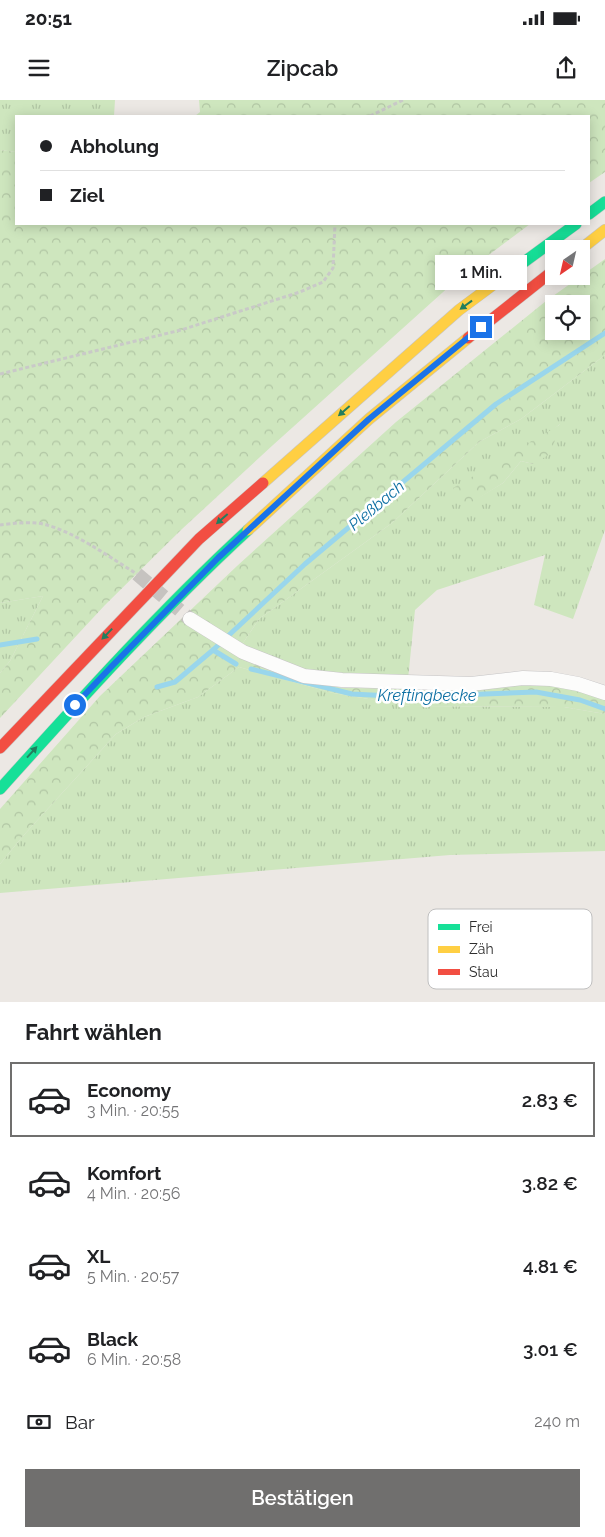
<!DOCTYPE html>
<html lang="de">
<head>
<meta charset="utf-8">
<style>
	body { margin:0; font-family:Raleway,sans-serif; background:#f6f6f6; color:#202124; height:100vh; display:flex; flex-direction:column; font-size:19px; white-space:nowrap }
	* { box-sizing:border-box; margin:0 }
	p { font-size:16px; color:#757577 }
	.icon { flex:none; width:28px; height:28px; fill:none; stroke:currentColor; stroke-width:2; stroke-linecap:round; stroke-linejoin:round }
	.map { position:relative; height:902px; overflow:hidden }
	.panel { display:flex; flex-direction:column; background:#fff; flex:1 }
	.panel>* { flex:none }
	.banner { position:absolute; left:15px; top:15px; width:575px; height:110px; border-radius:0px; box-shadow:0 2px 12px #0003; display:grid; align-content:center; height:110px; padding:0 25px; background:#fff }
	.needle { width:32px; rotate:214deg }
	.controls { position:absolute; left:545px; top:140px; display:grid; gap:10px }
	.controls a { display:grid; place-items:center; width:45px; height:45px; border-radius:0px; background:#fff; box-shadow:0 2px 12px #0003; font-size:25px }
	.end { position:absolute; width:22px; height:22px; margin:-11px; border:6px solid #1a73e8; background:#fff; box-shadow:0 0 0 2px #fff }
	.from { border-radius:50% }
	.bubble { position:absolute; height:35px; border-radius:0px; background:#fff; box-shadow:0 2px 12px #0003; font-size:16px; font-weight:600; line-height:35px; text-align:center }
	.banner b { display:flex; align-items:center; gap:18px; height:48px; font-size:19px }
	.banner b+b { border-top:1px solid #e0e0e0 }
	.banner i { width:12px; height:12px; background:#202124 }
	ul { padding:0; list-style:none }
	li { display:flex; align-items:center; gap:15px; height:75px; margin:0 10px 8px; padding:0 15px; border:2px solid transparent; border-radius:0px }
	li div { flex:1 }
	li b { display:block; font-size:19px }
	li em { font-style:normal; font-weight:600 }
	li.current { border-color:#706f6e }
	li>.icon { width:45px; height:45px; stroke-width:1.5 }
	h2 { padding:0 25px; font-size:22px; line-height:60px }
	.pay { display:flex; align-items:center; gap:12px; height:55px; padding:0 25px; font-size:19px }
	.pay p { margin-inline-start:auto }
	.button { display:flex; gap:10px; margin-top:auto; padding:10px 25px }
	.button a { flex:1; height:58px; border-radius:0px; background:#706f6e; color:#fff; font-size:20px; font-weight:600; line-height:58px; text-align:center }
	.status { display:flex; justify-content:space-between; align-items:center; height:35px; padding:0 25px; background:#fff; direction:ltr }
	.status svg { height:14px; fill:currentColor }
	header { display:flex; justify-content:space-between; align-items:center; height:65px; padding:0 25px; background:#fff; font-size:22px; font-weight:600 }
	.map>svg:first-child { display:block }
	.grass { fill:url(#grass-tufts); fill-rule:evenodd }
	.forest { fill:url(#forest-crowns); fill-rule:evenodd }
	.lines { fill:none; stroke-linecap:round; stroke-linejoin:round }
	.stream { stroke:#99d6ec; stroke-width:5 }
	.street-tunnel { stroke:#c6c3c0; stroke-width:14; stroke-dasharray:14 7; stroke-linecap:butt }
	.street-casing { stroke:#c5c4c5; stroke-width:15 }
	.fast-casing { stroke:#c6c5c4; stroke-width:12 }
	.slow-casing { stroke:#c6c5c4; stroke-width:12 }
	.jam-casing { stroke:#c6c5c4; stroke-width:12 }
	.path { stroke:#c9c9c8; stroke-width:3; stroke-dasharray:4 2.5; stroke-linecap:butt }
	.street { stroke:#fcfcfb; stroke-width:14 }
	.fast { stroke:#16e098; stroke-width:11 }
	.slow { stroke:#ffcf43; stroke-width:11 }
	.jam { stroke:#f24e42; stroke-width:11 }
	.oneway { fill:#237e5e }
	.route { stroke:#1a73e8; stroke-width:6 }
	.labels { text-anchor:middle; stroke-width:5; stroke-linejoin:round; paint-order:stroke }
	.water-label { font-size:16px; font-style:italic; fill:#0d6fa3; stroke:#fff }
	.key { fill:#fff; stroke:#c0c0c0; stroke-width:1 }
	.key-label { font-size:14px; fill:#2e2e2e }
</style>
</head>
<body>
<div class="status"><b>20:51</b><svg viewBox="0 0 49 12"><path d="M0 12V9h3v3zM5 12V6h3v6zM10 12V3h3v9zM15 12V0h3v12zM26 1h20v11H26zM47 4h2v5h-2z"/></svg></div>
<header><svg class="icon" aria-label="menu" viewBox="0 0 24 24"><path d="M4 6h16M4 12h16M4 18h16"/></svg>Zipcab<svg class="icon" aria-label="share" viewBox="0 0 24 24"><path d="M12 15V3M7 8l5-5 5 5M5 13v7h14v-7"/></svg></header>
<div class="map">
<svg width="605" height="902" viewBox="0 0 605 902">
	<defs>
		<pattern id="grass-tufts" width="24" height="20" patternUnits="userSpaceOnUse" patternTransform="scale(1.25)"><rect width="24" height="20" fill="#cee6be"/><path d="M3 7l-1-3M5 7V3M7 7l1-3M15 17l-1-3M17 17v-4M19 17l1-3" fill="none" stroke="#b1c6a4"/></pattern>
		<pattern id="forest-crowns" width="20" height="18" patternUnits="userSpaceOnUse" patternTransform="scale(1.25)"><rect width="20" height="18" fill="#cee6be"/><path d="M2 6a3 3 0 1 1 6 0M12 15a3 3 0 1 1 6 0" fill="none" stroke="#b1c6a4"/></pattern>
	</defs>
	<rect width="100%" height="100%" fill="#ece8e4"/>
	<g class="grass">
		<polygon points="0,0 115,0 114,16 16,16 16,52 0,50"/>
		<path d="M 605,255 L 605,430 L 573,519 L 534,505 L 545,455 L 437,490 L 415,510 L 408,579 L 307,574 L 241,546 L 259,519 L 392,423 L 479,342 L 521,319 ZM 560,324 L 533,364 L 521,361 L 503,383 L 463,407 Z"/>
		<polygon points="43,496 10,561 0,573 0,503"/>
		<polygon points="239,567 333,593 410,606 564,607 605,614 605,751 450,755 0,793 0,764 23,736 116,634 144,617 198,597"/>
	</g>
	<g class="forest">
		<polygon points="199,0 605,0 605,72 589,83 589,16 195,16 200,12"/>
		<polygon points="0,50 16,52 16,124 530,124 462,175 273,345 182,429 105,505 0,618 0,573 10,561 43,496 0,503"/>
		<path d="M 605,159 L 605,255 L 521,319 L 479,342 L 392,423 L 259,519 L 241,546 L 291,576 L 342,588 L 475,589 L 524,581 L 577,588 L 605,598 L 605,614 L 564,607 L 410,606 L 333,593 L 239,567 L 198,597 L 144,617 L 116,634 L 23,736 L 0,764 L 0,709 L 100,596 L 237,466 L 396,322 L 546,201 ZM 554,204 L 581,204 L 581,231 L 554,231 Z"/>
		<polygon points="561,324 550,354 533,364 521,361 503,383 463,408 453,388"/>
	</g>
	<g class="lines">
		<g class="stream">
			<polyline points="0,545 37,539"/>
			<polyline points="213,550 236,564"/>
			<polyline points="251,569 352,594 410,597 536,592 580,600 605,609"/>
			<polyline points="157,587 175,582 213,550 305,464 496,304 605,233"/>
		</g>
		<polyline class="street-tunnel" points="137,474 190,519"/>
		<defs>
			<polyline id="street" points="190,519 243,552 304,576 342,580 471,584 523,578 551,579 578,584 605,593"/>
			<g id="fast">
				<polyline points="589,114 605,102"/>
				<polyline points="494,184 576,124"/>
				<path d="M 0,689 C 80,600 160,511 248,430"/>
			</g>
			<g id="slow">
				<polyline points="581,149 605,130"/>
				<polyline points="263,383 459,210 494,184"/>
				<polyline points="248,430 369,319 468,238"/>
			</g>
			<g id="jam">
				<polyline points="468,238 554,170"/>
				<polyline points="0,648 199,439 263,383"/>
			</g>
		</defs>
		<use href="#street" class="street-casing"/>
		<use href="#fast" class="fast-casing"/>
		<use href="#slow" class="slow-casing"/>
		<use href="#jam" class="jam-casing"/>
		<g class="path">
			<polyline points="370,16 403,0"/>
			<polyline points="0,274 181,230 300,192 323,182 333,168 335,124"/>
			<path d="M 0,425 C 13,423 35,421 47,425 C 78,434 109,457 137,474"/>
		</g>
		<use href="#street" class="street"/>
		<use href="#fast" class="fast"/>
		<use href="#slow" class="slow"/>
		<use href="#jam" class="jam"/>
	</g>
	<defs><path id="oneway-solid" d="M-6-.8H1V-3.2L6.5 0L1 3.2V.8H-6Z" transform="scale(1.25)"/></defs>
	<g class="oneway">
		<use href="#oneway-solid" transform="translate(466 205) rotate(144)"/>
		<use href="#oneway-solid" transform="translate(344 311) rotate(139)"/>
		<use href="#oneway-solid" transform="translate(222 419) rotate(139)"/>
		<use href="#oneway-solid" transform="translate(107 534) rotate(134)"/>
		<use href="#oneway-solid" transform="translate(32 652) rotate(-48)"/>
	</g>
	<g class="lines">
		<polyline class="route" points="75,605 112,566 218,458 369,319 481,227"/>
	</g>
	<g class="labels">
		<g class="water-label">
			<text transform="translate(376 405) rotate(-40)" y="6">Pleßbach</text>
			<text x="427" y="601">Kreftingbecke</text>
		</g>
	</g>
	<rect x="428" y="809" width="164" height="80" rx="8" class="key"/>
	<rect x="438" y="824" width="22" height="6" fill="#16e098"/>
	<rect x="438" y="846" width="22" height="7" fill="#ffcf43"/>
	<rect x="438" y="869" width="22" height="6" fill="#f24e42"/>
	<g class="key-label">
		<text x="469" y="832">Frei</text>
		<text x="469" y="854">Zäh</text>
		<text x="469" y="877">Stau</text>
	</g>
</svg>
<div class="controls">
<a><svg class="needle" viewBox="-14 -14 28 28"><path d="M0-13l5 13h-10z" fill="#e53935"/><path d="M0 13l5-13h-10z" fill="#757577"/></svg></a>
<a><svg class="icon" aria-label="locate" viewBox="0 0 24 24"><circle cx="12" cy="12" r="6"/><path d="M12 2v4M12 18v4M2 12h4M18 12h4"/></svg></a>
</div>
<i class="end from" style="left:75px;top:605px"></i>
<i class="end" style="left:481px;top:227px"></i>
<div class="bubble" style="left:435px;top:155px;width:92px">1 Min.</div>
<div class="banner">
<b><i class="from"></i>Abholung</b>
<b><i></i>Ziel</b>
</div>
</div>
<section class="panel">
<h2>Fahrt wählen</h2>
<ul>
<li class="current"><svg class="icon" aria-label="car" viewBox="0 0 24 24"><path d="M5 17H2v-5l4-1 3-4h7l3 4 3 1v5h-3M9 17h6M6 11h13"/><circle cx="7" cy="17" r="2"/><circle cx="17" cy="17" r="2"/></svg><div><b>Economy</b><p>3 Min. · 20:55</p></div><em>2.83 €</em></li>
<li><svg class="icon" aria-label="car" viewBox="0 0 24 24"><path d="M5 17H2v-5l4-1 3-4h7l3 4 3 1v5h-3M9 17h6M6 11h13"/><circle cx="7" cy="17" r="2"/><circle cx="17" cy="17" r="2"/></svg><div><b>Komfort</b><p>4 Min. · 20:56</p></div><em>3.82 €</em></li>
<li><svg class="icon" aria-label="car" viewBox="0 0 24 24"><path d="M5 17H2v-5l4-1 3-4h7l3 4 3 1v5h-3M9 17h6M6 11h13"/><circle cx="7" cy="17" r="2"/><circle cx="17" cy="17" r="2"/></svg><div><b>XL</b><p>5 Min. · 20:57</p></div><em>4.81 €</em></li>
<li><svg class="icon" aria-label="car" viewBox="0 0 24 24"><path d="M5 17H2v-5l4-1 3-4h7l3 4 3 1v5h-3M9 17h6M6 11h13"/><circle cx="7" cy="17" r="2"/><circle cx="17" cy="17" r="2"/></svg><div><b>Black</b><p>6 Min. · 20:58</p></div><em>3.01 €</em></li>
</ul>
<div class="pay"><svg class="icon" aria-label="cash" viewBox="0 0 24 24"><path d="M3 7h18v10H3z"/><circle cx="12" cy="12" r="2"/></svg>Bar<p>240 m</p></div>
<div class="button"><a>Bestätigen</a></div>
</section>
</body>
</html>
